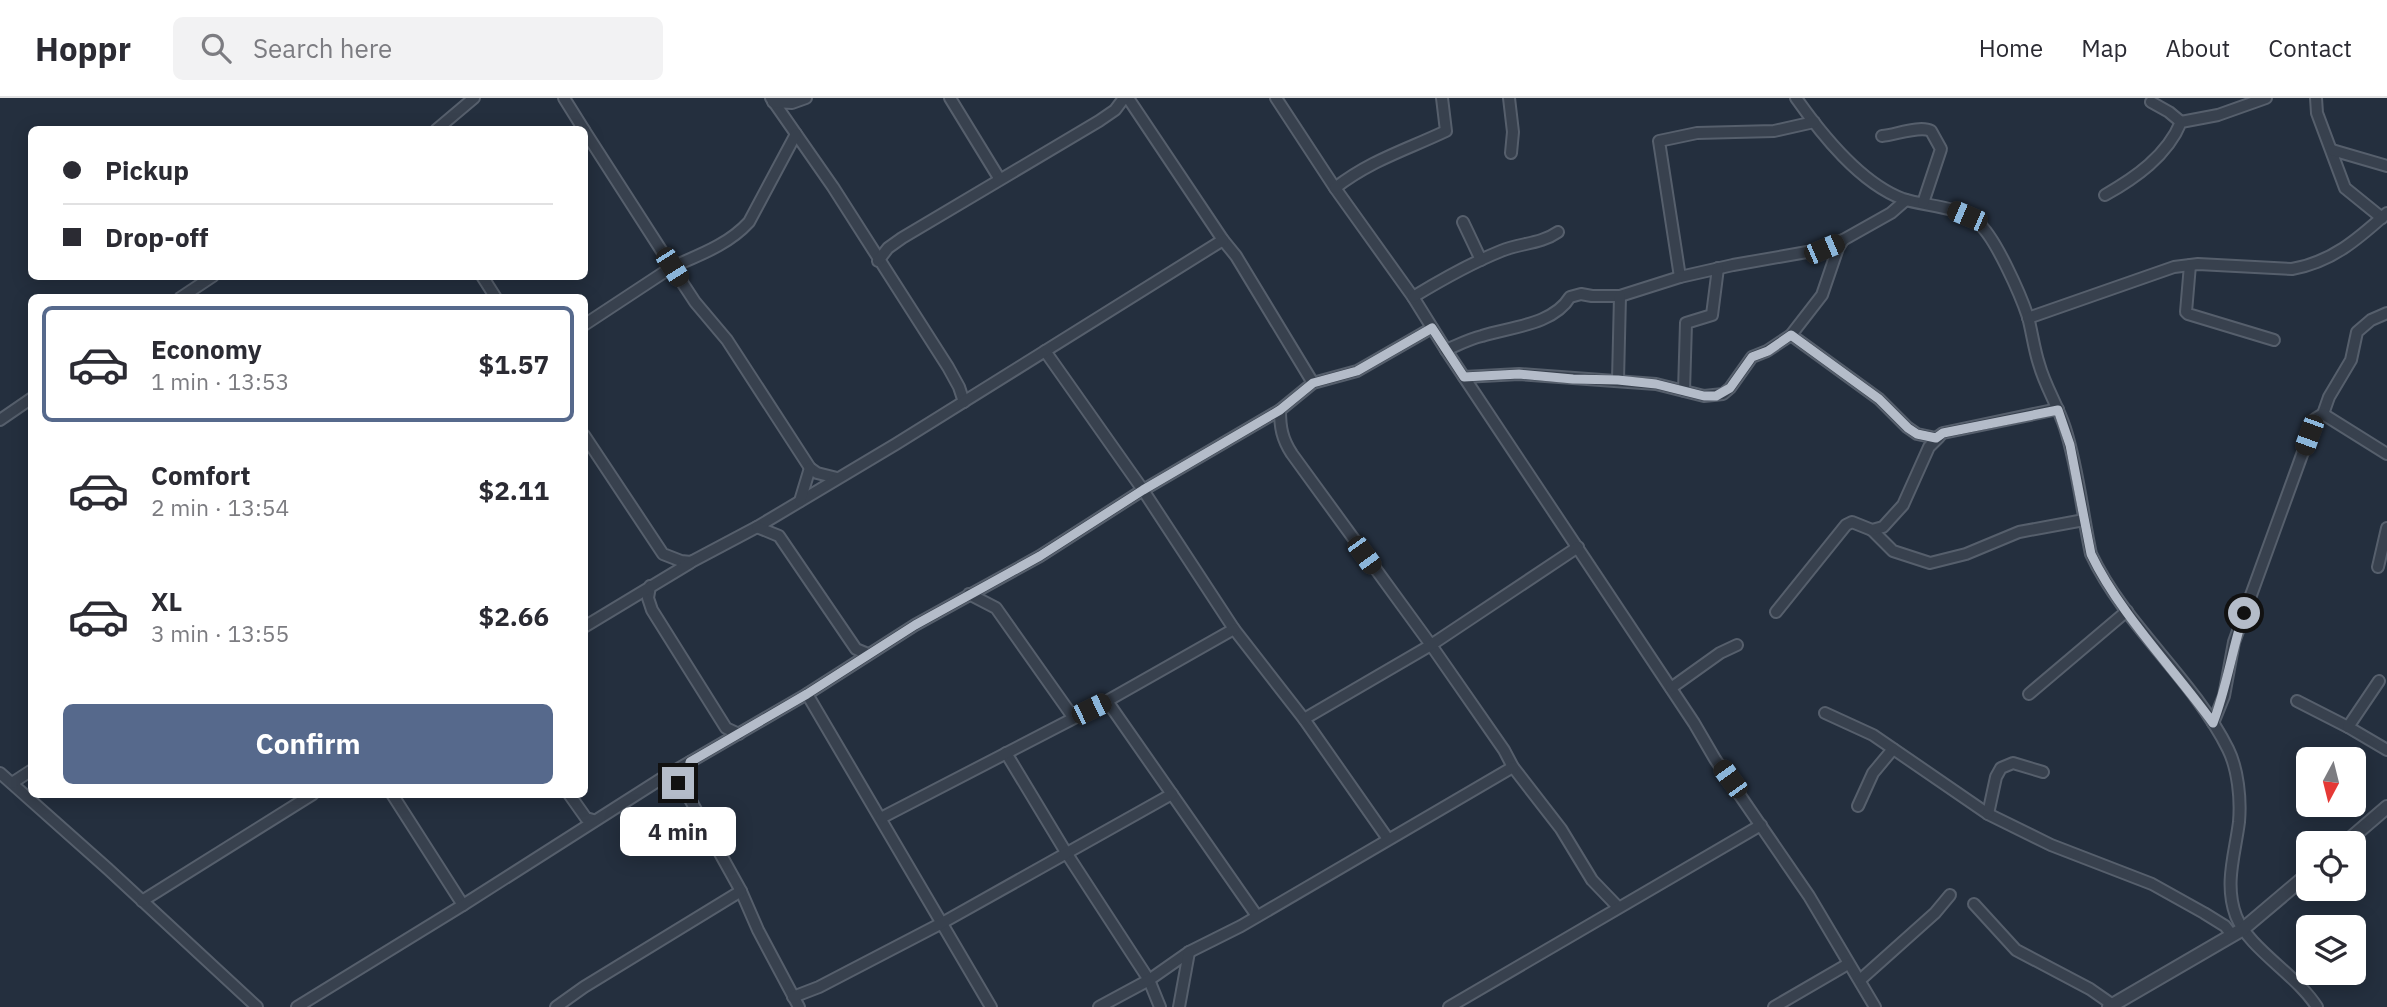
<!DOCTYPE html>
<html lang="en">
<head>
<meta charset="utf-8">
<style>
	body { margin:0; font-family:"IBM Plex Sans",sans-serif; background:#f2f2f3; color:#2b2b33; height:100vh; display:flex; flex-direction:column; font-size:26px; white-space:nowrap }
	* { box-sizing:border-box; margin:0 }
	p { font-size:23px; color:#7c7c81 }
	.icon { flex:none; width:38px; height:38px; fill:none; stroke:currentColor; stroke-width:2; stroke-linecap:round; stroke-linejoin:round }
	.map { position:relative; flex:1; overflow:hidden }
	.drawer { position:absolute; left:28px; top:196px; width:560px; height:504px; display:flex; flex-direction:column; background:#fff; border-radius:10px; box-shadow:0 4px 18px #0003 }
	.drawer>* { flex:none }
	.banner { position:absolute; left:28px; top:28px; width:560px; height:154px; border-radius:10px; box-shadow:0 4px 18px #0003; display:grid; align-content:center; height:154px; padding:0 35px; background:#fff }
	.needle { width:46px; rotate:187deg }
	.tools { position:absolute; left:2296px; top:649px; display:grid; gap:14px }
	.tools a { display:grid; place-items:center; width:70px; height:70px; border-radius:10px; background:#fff; box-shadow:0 4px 18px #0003; font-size:35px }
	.end { position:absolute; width:32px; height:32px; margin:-16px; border:9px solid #b4bcc9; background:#111; box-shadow:0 0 0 4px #111 }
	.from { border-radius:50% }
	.bubble { position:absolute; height:49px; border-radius:10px; background:#fff; box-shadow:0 4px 18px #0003; font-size:23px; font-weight:800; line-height:49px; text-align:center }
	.car { position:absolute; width:21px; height:42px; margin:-21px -10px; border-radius:9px; box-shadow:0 0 5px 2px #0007; background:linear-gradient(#222 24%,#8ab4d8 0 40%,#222 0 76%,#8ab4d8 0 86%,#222 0) }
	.banner b { display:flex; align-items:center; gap:24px; height:66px; font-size:26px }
	.banner b+b { border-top:2px solid #e1e1e2 }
	.banner i { width:18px; height:18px; background:#2b2b33 }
	ul { padding:12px 0 0; list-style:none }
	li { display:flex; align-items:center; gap:21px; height:116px; margin:0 14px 10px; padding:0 21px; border:4px solid transparent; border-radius:10px }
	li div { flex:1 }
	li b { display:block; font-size:26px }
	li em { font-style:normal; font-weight:800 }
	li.selected { border-color:#56698c }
	li>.icon { width:63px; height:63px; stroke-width:1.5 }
	.action { display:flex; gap:14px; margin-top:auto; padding:14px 35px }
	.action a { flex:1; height:80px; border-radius:10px; background:#56698c; color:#fff; font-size:28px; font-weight:800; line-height:80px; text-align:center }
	header { display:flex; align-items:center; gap:42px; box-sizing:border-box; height:98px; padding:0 35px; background:#fff; border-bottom:2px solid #e1e1e2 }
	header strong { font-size:33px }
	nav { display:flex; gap:38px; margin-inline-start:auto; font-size:24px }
	.search { width:490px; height:63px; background:#f2f2f3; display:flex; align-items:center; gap:18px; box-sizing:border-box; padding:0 24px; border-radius:10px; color:#7c7c81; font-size:26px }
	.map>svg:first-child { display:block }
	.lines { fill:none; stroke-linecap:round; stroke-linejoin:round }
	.minor-casing { stroke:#565f6c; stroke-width:14 }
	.tertiary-casing { stroke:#565f6c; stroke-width:16 }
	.minor { stroke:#38414e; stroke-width:10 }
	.tertiary { stroke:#38414e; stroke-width:12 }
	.route { stroke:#b4bcc9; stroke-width:9 }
</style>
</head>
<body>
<header>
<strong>Hoppr</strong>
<div class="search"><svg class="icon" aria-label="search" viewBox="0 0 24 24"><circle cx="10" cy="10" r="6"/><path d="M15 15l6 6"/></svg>Search here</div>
<nav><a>Home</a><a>Map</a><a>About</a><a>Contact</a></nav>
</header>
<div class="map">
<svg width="2387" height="909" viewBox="0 0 2387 909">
	<rect width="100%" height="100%" fill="#242f3e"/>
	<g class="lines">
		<defs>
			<g id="minor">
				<polyline points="564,0 584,32"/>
				<polyline points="771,0 833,89 948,269 959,289 964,304"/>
				<polyline points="950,0 999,80"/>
				<polyline points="1128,0 1223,142 1236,158 1313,285"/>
				<polyline points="1276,0 1335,90 1413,199 1446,252 1694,625 1715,661 1809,798 1875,909"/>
				<polyline points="1509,0 1513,34 1511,55"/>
				<path d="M 1796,0 C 1822,37 1860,85 1903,101 C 1928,109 1956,107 1978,125 C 1995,138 2021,198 2028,219 C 2032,234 2034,251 2039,266 C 2045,288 2058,308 2065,330 C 2078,370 2082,414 2091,456 C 2125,528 2192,579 2228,651 C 2238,671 2241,701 2239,724 C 2235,756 2224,786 2236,818 C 2249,851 2296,876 2317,909"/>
				<polyline points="2316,0 2317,15 2345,90 2382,120"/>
				<polyline points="773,4 792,5 806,0"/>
				<polyline points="2151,4 2169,14 2181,24"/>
				<polyline points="436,32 474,0"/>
				<polyline points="584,32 672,169 584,227"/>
				<path d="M 796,36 L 749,124 C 728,147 699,157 672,169 L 695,204 L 727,242 L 810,370 L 817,375 L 837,380"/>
				<path d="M 1882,38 C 1895,37 1920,27 1931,33 L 1941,51 L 1923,105"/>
				<polyline points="2332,52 2387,68"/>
				<path d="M 1335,90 C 1371,62 1406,52 1446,33 L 1442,0"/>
				<path d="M 2105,97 C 2135,80 2167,58 2181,24 L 2218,17 L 2266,0"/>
				<polyline points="1463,124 1481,162"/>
				<polyline points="878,163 888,150 902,140 1099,23 1115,12 1124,0"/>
				<polyline points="2190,167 2186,214 2188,216 2274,242"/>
				<polyline points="482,178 496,200"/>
				<polyline points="1680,179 1659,43 1697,35 1774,33 1814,24"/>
				<path d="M 1413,199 C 1441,182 1471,165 1501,153 C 1520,145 1541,146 1558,134"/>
				<polyline points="180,200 213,178"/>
				<path d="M 2028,220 L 2174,169 L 2198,166 L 2292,171 C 2332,164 2358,141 2387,115"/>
				<polyline points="1791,237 1879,301 1907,329 1917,336 1936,340 1943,335 2058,311"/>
				<path d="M 1446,252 C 1458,247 1469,241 1482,238 C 1510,229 1553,227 1570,199 L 1581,196 L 1592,198 L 1620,198 L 1680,179 L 1733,167 L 1824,151 L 1843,142 L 1891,115 L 1906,102"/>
				<polyline points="1045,253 1143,392 1234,531 1304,621 1388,741"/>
				<polyline points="1464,279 1519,276 1656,286 1704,298 1723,296 1730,290 1752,259 1767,253 1791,237 1822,197 1838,150 1843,142"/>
				<polyline points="1618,282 1620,198"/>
				<polyline points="1684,293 1686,225 1712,217 1718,170"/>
				<path d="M 1280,312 C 1280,329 1282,341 1292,356 L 1431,547 L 1504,652 L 1513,669 L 1561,731 L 1592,782 L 1618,809"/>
				<polyline points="2323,316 2329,299 2351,262 2357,234 2371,222 2387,215"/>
				<polyline points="0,322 32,300"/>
				<polyline points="584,337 663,456 681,463 691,464 757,429 896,346 1223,142"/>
				<polyline points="800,403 810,370"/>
				<polyline points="757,429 779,438 856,551 868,556"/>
				<polyline points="1872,432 1893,453 1930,465 1966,456 2019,434 2084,422"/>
				<polyline points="2378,469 2387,430"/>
				<polyline points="650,488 648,500 652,512 726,630 739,636"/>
				<polyline points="969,496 996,510 1073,619"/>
				<polyline points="1776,514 1846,427 1852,424 1872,432 1883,429 1903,407 1929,349 1939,339"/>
				<polyline points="584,529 690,465"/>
				<polyline points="1671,590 1720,555 1737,547"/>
				<polyline points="807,596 991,909"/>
				<polyline points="2029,596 2127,513"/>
				<polyline points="1107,603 1257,818"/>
				<polyline points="2297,603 2348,629 2387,652"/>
				<polyline points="1825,615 1873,637 1988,716 2051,747 2152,786 2204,815 2225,828 2232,837"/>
				<polyline points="1304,621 1431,547 1578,449"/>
				<polyline points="2213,625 2224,598 2234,544 2315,321 2323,316 2387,356"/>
				<polyline points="2348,629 2379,583"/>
				<polyline points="1006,655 1067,756 1149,882 1160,909"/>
				<polyline points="0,675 108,771 257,909"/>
				<polyline points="664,679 678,685 686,694 741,793 758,832 799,909"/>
				<polyline points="12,685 32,672"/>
				<polyline points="686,694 690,664"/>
				<polyline points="392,696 463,807"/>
				<polyline points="569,696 586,720 593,722"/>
				<polyline points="1858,708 1873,675 1893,651"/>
				<polyline points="1988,716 1996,679 2001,670 2013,665 2043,674"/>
				<polyline points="881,720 1107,603 1234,531"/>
				<polyline points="142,803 313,696"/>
				<polyline points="1974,806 2016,852 2090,891 2113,907"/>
				<polyline points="1860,882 1935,815 1950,797"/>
				<polyline points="793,899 819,889 942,825 1172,696"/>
				<polyline points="297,909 463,807 664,679 807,596 915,527 1040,458 1143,392 1280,312 1313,285 1357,273 1432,230"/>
				<polyline points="556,909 584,889 741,793"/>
				<polyline points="1099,909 1149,882 1189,854 1241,828 1513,669"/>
				<polyline points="1179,909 1189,854"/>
				<polyline points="1449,909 1761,727"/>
				<polyline points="1774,909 1848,866"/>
			</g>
			<g id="tertiary">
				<polyline points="2344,746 2387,709"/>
				<polyline points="2109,909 2243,831 2308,776"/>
			</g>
		</defs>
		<use href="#minor" class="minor-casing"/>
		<use href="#tertiary" class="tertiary-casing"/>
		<use href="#minor" class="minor"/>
		<use href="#tertiary" class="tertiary"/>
	</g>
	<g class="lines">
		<path class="route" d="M 678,685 L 686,694 L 690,664 L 807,596 L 915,527 L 1040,458 L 1143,392 L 1280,312 L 1313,285 L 1357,273 L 1432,230 L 1464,279 L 1519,276 L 1573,281 L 1618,282 L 1656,286 L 1704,298 L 1716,298 L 1730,290 L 1752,259 L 1768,253 L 1791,237 L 1879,301 L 1908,330 L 1917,336 L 1936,340 L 1943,335 L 2058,312 L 2070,347 L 2091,456 C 2119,515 2174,571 2213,625 C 2227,589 2232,551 2244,515"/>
	</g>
</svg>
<div class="tools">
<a><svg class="needle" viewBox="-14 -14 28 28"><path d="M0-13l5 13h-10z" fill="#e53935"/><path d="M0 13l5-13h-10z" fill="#7c7c81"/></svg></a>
<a><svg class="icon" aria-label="locate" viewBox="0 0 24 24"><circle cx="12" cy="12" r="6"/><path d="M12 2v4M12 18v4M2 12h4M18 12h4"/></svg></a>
<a><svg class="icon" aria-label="layers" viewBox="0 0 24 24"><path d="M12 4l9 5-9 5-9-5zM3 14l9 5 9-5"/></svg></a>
</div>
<i class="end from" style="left:2244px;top:515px"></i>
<i class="end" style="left:678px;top:685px"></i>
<div class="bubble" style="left:620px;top:709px;width:116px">4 min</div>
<i class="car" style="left:1967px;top:118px;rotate:293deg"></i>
<i class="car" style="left:1824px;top:151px;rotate:67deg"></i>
<i class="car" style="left:672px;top:169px;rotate:148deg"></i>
<i class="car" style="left:2309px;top:337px;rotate:200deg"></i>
<i class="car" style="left:1364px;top:457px;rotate:144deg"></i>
<i class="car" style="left:1091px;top:611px;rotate:64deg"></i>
<i class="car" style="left:1730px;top:681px;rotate:324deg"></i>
<div class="banner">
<b><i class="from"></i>Pickup</b>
<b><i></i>Drop-off</b>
</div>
<section class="drawer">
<ul>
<li class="selected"><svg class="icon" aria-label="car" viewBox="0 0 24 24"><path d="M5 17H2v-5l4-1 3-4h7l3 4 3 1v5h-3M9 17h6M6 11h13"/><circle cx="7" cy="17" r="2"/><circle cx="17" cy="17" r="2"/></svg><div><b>Economy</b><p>1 min · 13:53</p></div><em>$1.57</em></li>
<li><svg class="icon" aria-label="car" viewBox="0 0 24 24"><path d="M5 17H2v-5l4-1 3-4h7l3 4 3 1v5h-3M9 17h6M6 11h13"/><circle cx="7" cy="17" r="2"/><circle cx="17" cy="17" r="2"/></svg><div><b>Comfort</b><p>2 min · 13:54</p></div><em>$2.11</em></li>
<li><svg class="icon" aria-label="car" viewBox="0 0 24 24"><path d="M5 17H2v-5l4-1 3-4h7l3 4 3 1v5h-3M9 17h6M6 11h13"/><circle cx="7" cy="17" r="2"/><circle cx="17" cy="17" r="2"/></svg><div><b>XL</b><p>3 min · 13:55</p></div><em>$2.66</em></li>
</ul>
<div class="action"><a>Confirm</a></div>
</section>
</div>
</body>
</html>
